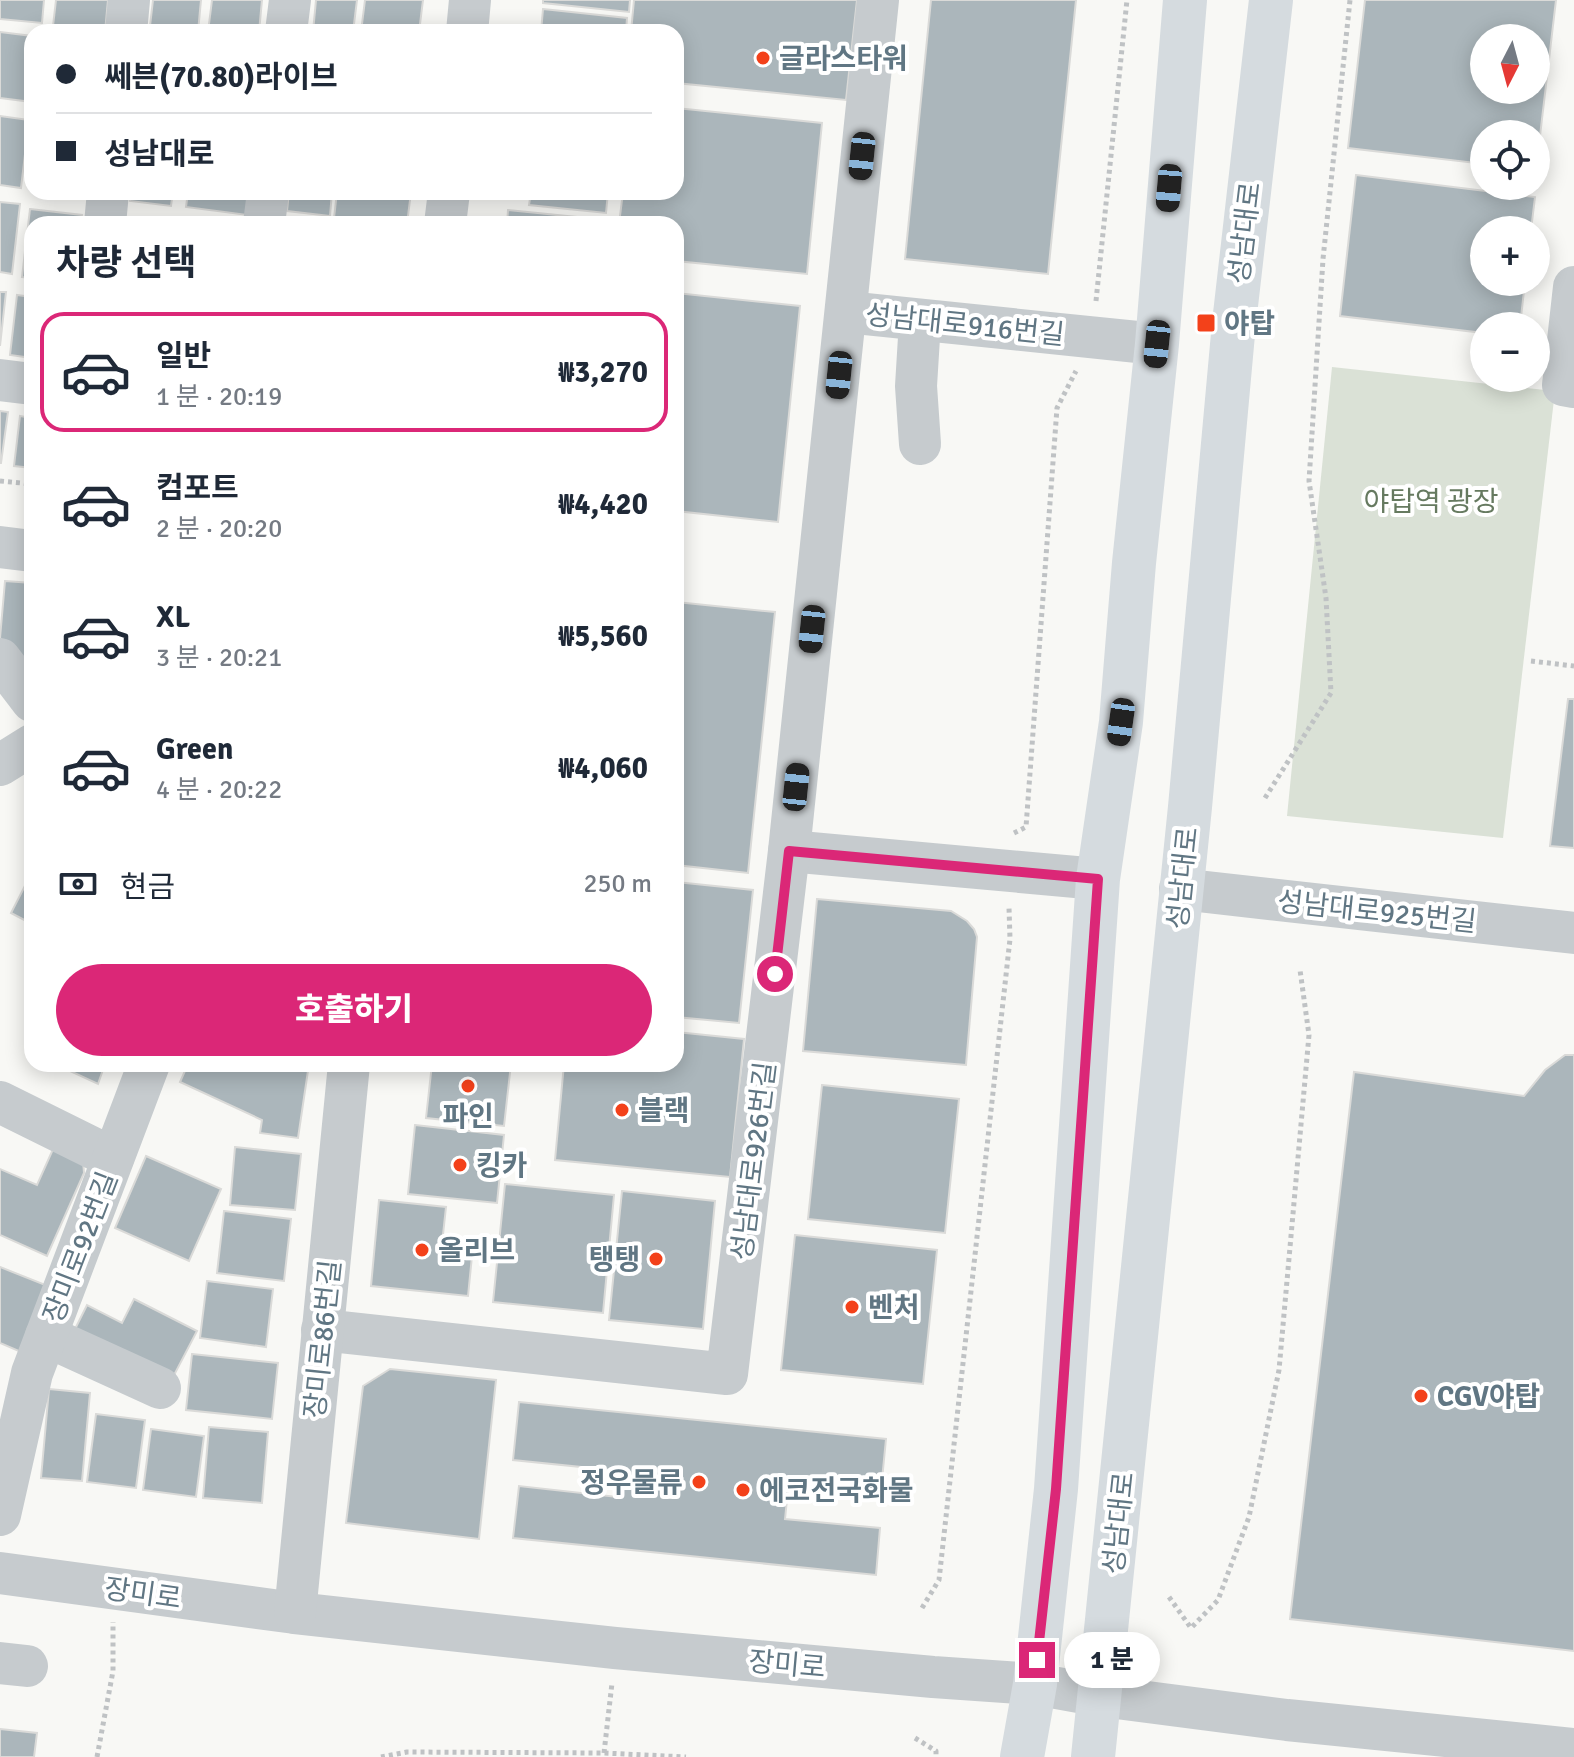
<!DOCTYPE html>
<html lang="ko">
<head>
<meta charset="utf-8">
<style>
	body { margin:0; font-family:Signika,"Noto Sans KR",sans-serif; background:#f2f2f3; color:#1f2937; height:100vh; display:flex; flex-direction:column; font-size:30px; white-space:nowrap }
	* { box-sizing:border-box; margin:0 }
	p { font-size:26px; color:#747a83 }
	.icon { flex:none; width:44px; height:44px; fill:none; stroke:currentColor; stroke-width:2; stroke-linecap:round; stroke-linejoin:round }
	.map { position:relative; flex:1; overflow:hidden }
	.details { position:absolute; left:24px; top:216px; width:660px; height:856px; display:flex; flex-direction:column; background:#fff; border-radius:24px; box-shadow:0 4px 20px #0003 }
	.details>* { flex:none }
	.guide { position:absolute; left:24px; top:24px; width:660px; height:176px; border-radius:24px; box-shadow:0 4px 20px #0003; display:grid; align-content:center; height:176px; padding:0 32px; background:#fff }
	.needle { width:52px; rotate:186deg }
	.tools { position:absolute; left:1470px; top:24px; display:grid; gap:16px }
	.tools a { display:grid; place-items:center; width:80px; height:80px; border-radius:50%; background:#fff; box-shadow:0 4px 20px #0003; font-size:40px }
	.end { position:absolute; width:36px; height:36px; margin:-18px; border:10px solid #db2777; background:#fff; box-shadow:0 0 0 4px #fff }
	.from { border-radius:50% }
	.bubble { position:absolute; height:56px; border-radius:28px; background:#fff; box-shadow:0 4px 20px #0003; font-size:26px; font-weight:800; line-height:56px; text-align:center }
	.car { position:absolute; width:24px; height:48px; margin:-24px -12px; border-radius:10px; box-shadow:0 0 6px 2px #0007; background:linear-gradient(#222 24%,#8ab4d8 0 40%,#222 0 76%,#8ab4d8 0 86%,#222 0) }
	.guide b { display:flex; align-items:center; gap:28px; height:76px; font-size:30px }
	.guide b+b { border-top:2px solid #e0e1e3 }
	.guide i { width:20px; height:20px; background:#1f2937 }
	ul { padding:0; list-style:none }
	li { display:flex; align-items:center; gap:24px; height:120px; margin:0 16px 12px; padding:0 16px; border:4px solid transparent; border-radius:24px }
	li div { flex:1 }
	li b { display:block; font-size:30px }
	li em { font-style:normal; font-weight:800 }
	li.active { border-color:#db2777 }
	li>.icon { width:72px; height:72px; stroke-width:1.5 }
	h2 { padding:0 32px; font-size:36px; line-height:96px }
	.pay { display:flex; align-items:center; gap:20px; height:88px; padding:0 32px; font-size:30px }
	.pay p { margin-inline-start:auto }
	.action { display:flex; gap:16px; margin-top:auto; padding:16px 32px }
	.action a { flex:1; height:92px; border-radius:48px; background:#db2777; color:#fff; font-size:32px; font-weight:800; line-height:92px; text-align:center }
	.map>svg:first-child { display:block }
	.green { fill:#dae1d6 }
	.building { fill:#abb6bb; stroke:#dadad8; stroke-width:2; fill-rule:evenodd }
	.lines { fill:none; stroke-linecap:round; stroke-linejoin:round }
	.path { stroke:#bfc2c4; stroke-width:5; stroke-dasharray:4 4; stroke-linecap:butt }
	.minor { stroke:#c6cbce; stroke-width:42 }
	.major { stroke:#d5dbdf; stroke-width:44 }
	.route { stroke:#db2777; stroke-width:10 }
	.poi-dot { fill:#f3411a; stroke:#fff; stroke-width:3 }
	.labels { text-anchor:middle; stroke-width:8; stroke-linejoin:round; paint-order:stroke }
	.poi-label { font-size:28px; font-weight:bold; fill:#607683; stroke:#fff; text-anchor:start }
	.street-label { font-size:28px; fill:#607683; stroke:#fff }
	.park-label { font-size:28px; fill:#667a60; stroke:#fff }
</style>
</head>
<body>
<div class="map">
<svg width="1574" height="1757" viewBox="0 0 1574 1757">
	<rect width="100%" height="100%" fill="#f8f8f5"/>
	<polygon class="green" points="1332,367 1555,391 1503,838 1287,816"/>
	<g class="building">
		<polygon points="0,0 44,0 42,23 0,19"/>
		<polygon points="56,0 108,0 105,32 53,26"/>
		<polygon points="153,0 201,0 198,32 150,26"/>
		<polygon points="212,0 262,0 259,32 208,32"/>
		<polygon points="316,0 357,0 353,32 313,32"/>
		<polygon points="365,0 423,0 419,32 361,32"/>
		<polygon points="543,0 630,0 629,12 543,3"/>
		<polygon points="634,0 857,0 846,100 676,83 676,32 631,32"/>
		<polygon points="931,0 1076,0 1048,274 905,259"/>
		<path d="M 1365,0 L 1556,0 L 1536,170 L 1536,134 L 1484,134 L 1484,164 L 1348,148 ZM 1484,38 L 1536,38 L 1536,90 L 1484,90 Z"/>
		<polygon points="543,9 627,18 626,32 541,32"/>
		<polygon points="0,32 32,36 32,102 0,98"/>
		<polygon points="676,108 822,123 807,274 676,261 676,224 619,224 623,192 676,192"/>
		<polygon points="0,116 29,120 21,188 0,185"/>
		<polygon points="1356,175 1535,197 1531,230 1484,230 1484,282 1525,282 1520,326 1484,326 1484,333 1340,316"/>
		<polygon points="131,192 173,192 171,206 130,201"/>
		<polygon points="188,192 250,192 247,215 186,207"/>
		<polygon points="289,192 332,192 330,216 287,211"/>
		<polygon points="337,192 411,192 407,224 386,224 334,218"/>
		<polygon points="531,192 608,192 606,213 529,205"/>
		<polygon points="0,202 20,204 12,274 0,272"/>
		<polygon points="30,209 82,215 81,224 32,224 32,278 22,277"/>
		<polygon points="508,210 606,220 606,224 507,224"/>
		<polygon points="0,292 6,292 0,346"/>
		<polygon points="676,293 800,306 778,522 676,511"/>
		<polygon points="17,295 32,297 32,358 10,355"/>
		<polygon points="0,411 8,412 1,463 0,463"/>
		<polygon points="20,416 32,418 32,468 14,466"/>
		<polygon points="5,581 32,583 32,667 26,667 0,638"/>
		<polygon points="676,602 775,612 748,873 676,865"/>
		<polygon points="1568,699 1574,699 1574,848 1550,846"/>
		<polygon points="32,872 32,924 11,913"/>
		<polygon points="676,882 753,890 739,1023 676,1017"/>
		<polygon points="817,899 951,911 967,921 974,929 977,937 966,1065 803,1051"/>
		<polygon points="676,1032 744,1039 730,1177 555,1160 564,1064 676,1064"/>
		<polygon points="1565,1055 1574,1055 1574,1651 1290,1619 1354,1072 1524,1096 1545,1070"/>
		<polygon points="55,1064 105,1064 98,1084"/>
		<polygon points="188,1064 309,1064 298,1138 260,1133 262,1120 180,1082"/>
		<polygon points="432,1064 511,1064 504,1126 426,1118"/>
		<polygon points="822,1085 959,1099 945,1233 808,1219"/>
		<polygon points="415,1125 504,1135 497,1203 408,1194"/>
		<polygon points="58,1138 82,1148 84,1173 47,1256 0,1235 0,1169 37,1185"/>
		<polygon points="235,1147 301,1154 295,1210 230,1205"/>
		<polygon points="146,1156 221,1189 189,1261 115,1228"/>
		<polygon points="505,1184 614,1195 603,1313 493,1302"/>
		<polygon points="622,1191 715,1201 703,1329 609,1320"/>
		<polygon points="379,1200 446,1207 441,1253 472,1256 468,1296 371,1286"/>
		<polygon points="224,1211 291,1219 284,1281 217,1273"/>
		<polygon points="795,1235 937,1250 923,1384 781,1370"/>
		<polygon points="0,1267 48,1286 21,1352 0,1343"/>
		<polygon points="207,1281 273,1289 266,1347 200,1338"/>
		<polygon points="134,1299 197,1331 171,1381 74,1331 87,1305 122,1323"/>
		<polygon points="192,1354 278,1363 272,1419 186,1410"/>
		<polygon points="390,1369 496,1380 479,1539 346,1523 363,1386"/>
		<polygon points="49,1389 90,1393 82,1481 41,1478"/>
		<polygon points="519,1402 886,1439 881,1490 789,1480 785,1519 880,1528 876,1575 513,1538 519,1486 617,1497 620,1471 513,1460"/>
		<polygon points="96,1414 145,1420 136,1488 87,1482"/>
		<polygon points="209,1427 268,1432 262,1503 203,1498"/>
		<polygon points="151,1429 204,1436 196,1497 143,1490"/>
		<polygon points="0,1729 37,1733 34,1757 0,1757"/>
	</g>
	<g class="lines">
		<g class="path">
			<polyline points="1096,301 1127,0"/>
			<polyline points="0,481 32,484"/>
			<polyline points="1531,661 1574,666"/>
			<polyline points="1265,798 1331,693 1326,598 1309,481 1323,259 1350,0"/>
			<polyline points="1014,833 1026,827 1057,408 1076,371"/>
			<polyline points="1169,1597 1191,1628 1218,1600 1249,1517 1279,1370 1309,1035 1300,970"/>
			<polyline points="922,1608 939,1580 1010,939 1009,908"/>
			<polyline points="915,1738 936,1751 936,1757"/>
			<polyline points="604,1753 612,1683"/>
			<polyline points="97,1757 113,1671 113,1622"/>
			<polyline points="381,1757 407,1752 604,1753 686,1757"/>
		</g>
		<g class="minor">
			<polyline points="126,32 129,0"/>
			<polyline points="286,32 290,0"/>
			<polyline points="467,32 470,0"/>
			<polyline points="105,224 108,192"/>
			<polyline points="264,224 268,192"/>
			<polyline points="445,224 449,192"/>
			<polyline points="1574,287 1563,385 1574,387"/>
			<polyline points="846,312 1157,344"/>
			<polyline points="0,380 32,384"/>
			<polyline points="920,444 916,386 920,321"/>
			<polyline points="0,547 32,551"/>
			<polyline points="0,659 32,701"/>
			<polyline points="0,765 32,745"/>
			<polyline points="789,851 1098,879"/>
			<polyline points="1180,889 1574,933"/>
			<polyline points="0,1102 113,1158"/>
			<polyline points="322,1330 727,1374 789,851 878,0"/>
			<polyline points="46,1336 160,1388"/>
			<polyline points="0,1515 32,1373 149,1064"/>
			<polyline points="0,1573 295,1613 615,1648 933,1677 1035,1684 1101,1696 1287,1720 1574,1749"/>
			<polyline points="295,1613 349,1064"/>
			<polyline points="0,1663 27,1666"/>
		</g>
		<g class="major">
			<polyline points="1022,1757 1035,1684 1056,1489 1098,879 1121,722 1134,563 1157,344 1185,0"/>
			<polyline points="1093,1757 1190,807 1234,323 1271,0"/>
		</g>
	</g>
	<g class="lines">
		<polyline class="route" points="775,974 789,851 1098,879 1056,1489 1037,1660"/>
	</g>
	<g class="poi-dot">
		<circle cx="763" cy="58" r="8"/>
		<rect x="1196" y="313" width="20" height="20" rx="4"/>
		<circle cx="468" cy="1086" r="8"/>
		<circle cx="622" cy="1110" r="8"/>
		<circle cx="460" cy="1165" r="8"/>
		<circle cx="422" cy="1250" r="8"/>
		<circle cx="656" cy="1259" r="8"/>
		<circle cx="852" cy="1307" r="8"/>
		<circle cx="1421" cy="1396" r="8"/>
		<circle cx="699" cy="1482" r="8"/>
		<circle cx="743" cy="1490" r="8"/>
	</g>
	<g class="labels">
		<g class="poi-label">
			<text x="779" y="68">글라스타워</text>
			<text x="1224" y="333">야탑</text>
			<text x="638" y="1120">블랙</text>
			<text x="468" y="1126" text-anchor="middle">파인</text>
			<text x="476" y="1175">킹카</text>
			<text x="438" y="1260">올리브</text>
			<text x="640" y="1269" text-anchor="end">탱탱</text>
			<text x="868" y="1317">벤처</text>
			<text x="1437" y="1406">CGV야탑</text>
			<text x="683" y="1492" text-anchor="end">정우물류</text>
			<text x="759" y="1500">에코전국화물</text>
		</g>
		<g class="street-label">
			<text transform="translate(1244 233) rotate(-83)" y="10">성남대로</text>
			<text transform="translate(965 324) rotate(6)" y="10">성남대로916번길</text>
			<text transform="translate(1182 878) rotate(-84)" y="10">성남대로</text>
			<text transform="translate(1377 911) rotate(6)" y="10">성남대로925번길</text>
			<text transform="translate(753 1161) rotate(-83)" y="10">성남대로926번길</text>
			<text transform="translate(80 1247) rotate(-69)" y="10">장미로92번길</text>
			<text transform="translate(322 1339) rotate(-84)" y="10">장미로86번길</text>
			<text transform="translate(1118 1523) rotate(-84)" y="10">성남대로</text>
			<text transform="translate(143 1593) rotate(8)" y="10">장미로</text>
			<text transform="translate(787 1664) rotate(5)" y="10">장미로</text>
		</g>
		<g class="park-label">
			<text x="1431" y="511">야탑역 광장</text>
		</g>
	</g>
</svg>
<div class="tools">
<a><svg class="needle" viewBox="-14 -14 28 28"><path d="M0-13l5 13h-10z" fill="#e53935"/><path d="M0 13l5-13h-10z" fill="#747a83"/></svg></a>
<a><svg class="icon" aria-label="locate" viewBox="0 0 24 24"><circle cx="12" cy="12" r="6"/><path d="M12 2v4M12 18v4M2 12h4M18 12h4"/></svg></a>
<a>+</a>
<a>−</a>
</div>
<i class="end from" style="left:775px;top:974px"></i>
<i class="end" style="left:1037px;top:1660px"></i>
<div class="bubble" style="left:1064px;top:1632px;width:96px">1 분</div>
<i class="car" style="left:862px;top:156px;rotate:186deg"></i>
<i class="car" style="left:1169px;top:188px;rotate:185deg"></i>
<i class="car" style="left:1157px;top:344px;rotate:186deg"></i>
<i class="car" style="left:839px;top:375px;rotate:186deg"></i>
<i class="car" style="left:812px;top:629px;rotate:186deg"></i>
<i class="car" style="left:1121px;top:722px;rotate:188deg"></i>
<i class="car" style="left:796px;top:787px;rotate:6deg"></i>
<div class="guide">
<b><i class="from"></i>쎄븐(70.80)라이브</b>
<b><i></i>성남대로</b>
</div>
<section class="details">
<h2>차량 선택</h2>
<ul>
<li class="active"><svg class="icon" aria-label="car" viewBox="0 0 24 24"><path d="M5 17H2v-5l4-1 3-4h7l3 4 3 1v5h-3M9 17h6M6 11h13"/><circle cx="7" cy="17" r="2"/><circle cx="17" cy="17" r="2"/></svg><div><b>일반</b><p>1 분 · 20:19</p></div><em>₩3,270</em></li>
<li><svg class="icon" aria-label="car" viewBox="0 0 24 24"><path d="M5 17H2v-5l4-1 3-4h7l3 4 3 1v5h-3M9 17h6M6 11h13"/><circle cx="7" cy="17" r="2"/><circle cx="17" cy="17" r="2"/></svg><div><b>컴포트</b><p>2 분 · 20:20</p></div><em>₩4,420</em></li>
<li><svg class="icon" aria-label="car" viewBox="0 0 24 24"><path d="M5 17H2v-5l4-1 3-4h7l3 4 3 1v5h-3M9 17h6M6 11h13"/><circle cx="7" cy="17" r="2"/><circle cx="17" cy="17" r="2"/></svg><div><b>XL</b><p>3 분 · 20:21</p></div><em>₩5,560</em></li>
<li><svg class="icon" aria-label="car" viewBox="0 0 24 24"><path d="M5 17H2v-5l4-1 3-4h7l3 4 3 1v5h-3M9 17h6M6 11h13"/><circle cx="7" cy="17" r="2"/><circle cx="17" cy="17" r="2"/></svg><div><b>Green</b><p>4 분 · 20:22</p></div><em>₩4,060</em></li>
</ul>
<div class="pay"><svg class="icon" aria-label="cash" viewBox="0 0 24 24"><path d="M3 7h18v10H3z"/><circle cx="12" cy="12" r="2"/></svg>현금<p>250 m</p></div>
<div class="action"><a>호출하기</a></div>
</section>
</div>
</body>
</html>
